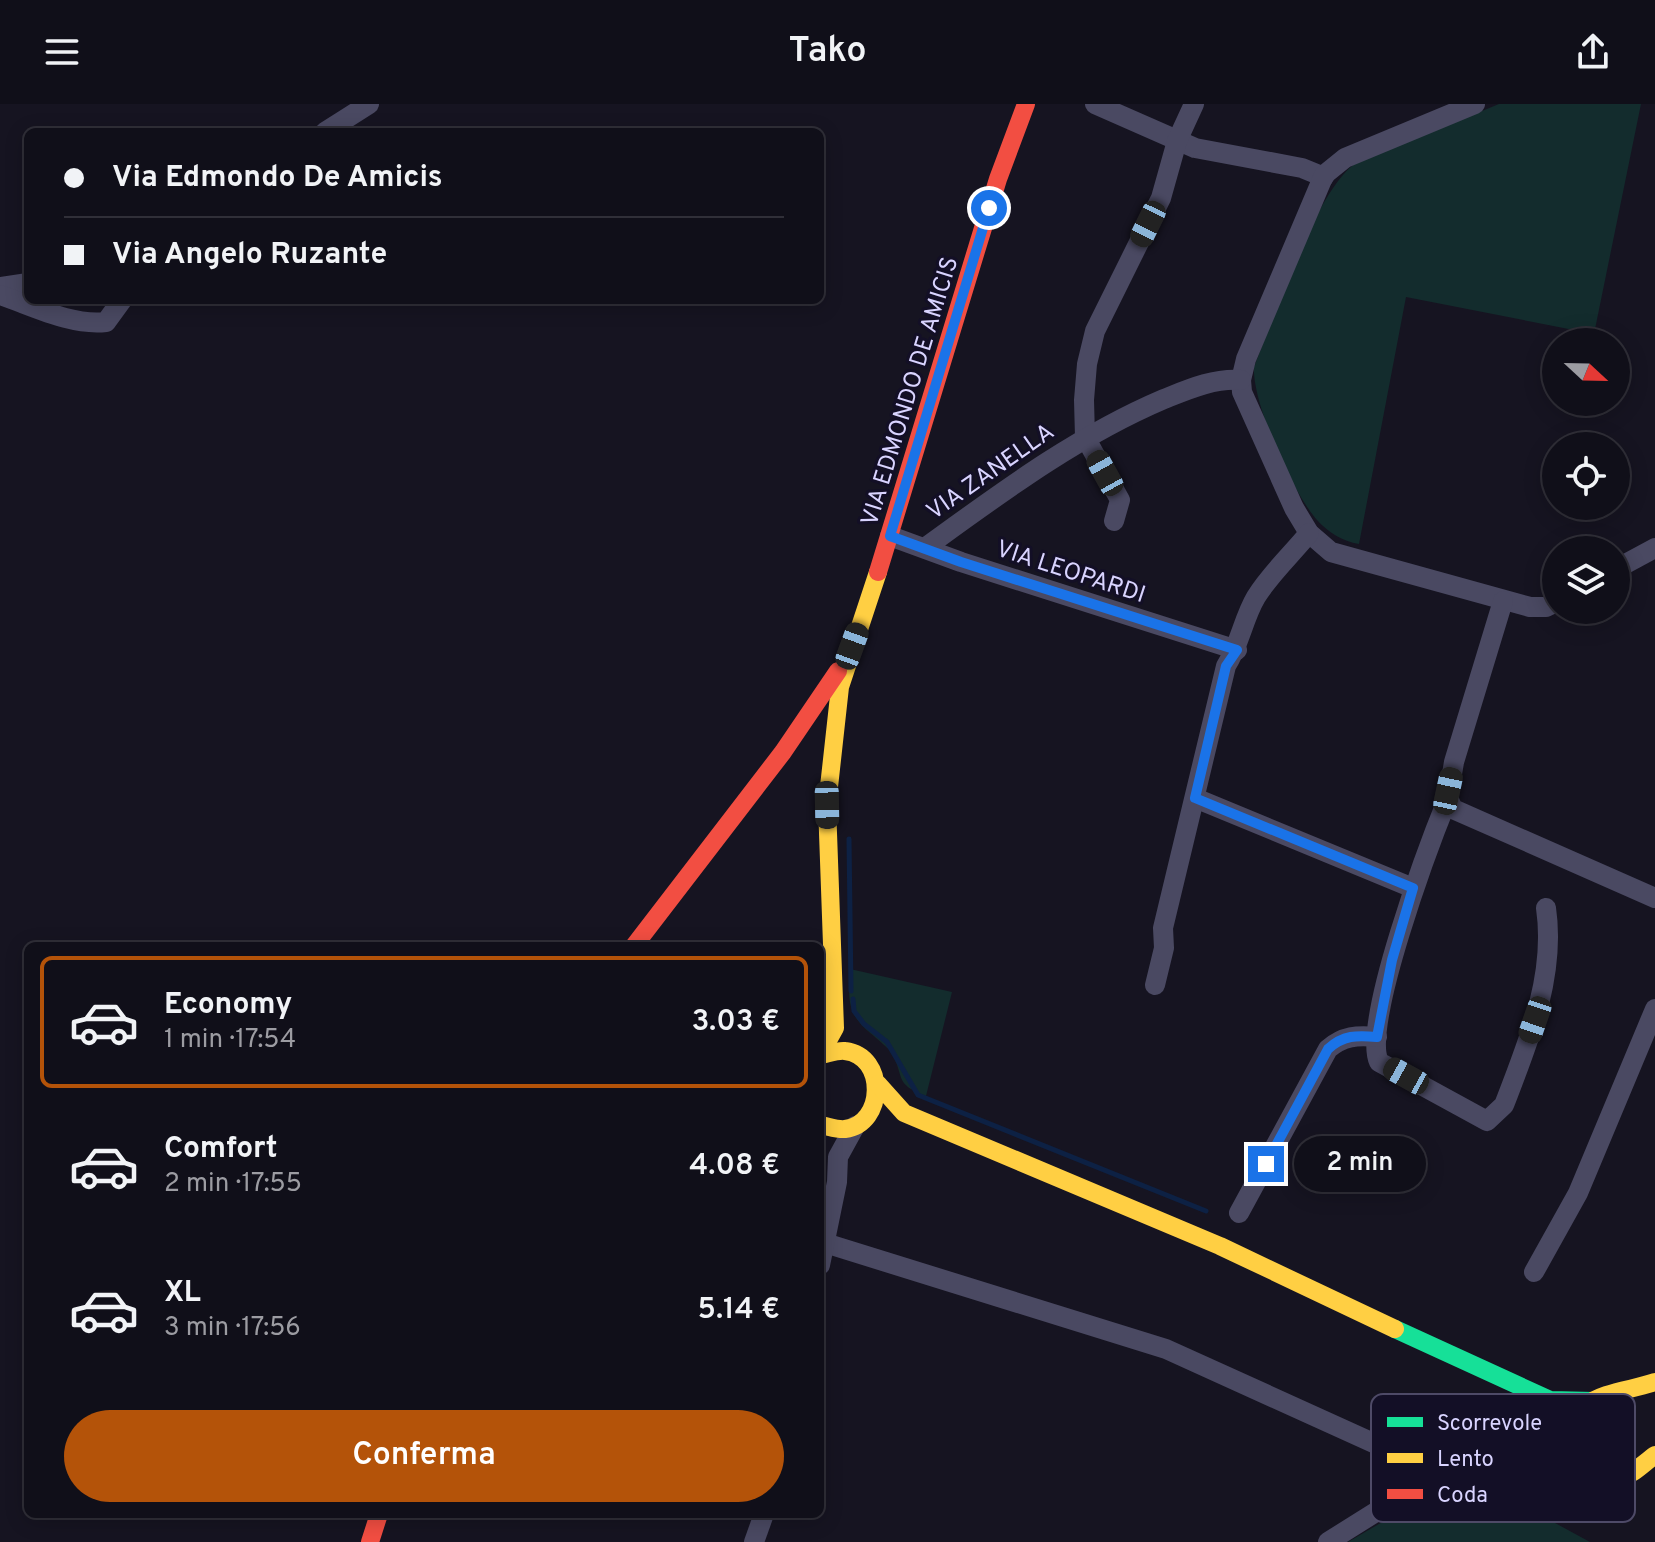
<!DOCTYPE html>
<html lang="it">
<head>
<meta charset="utf-8">
<style>
	body { margin:0; font-family:Overpass,sans-serif; background:#191822; color:#f1f3f6; height:100vh; display:flex; flex-direction:column; font-size:30px; white-space:nowrap }
	* { box-sizing:border-box; margin:0 }
	p { font-size:26px; color:#9c9ca2 }
	.icon { flex:none; width:44px; height:44px; fill:none; stroke:currentColor; stroke-width:2; stroke-linecap:round; stroke-linejoin:round }
	.map { position:relative; flex:1; overflow:hidden }
	.drawer { position:absolute; left:24px; top:838px; width:800px; height:576px; display:flex; flex-direction:column; background:#100f19; border-radius:12px; box-shadow:0 4px 20px #0003,0 0 0 2px #302f38 }
	.drawer>* { flex:none }
	.guide { position:absolute; left:24px; top:24px; width:800px; height:176px; border-radius:12px; box-shadow:0 4px 20px #0003,0 0 0 2px #302f38; display:grid; align-content:center; height:176px; padding:0 40px; background:#100f19 }
	.needle { width:52px; rotate:112deg }
	.tools { position:absolute; left:1542px; top:224px; display:grid; gap:16px }
	.tools a { display:grid; place-items:center; width:88px; height:88px; border-radius:50%; background:#100f19; box-shadow:0 4px 20px #0003,0 0 0 2px #302f38; font-size:40px }
	.end { position:absolute; width:36px; height:36px; margin:-18px; border:10px solid #1a73e8; background:#fff; box-shadow:0 0 0 4px #fff }
	.from { border-radius:50% }
	.bubble { position:absolute; height:56px; border-radius:28px; background:#100f19; box-shadow:0 4px 20px #0003,0 0 0 2px #302f38; font-size:26px; font-weight:600; line-height:56px; text-align:center }
	.car { position:absolute; width:24px; height:48px; margin:-24px -12px; border-radius:10px; box-shadow:0 0 6px 2px #0007; background:linear-gradient(#222 24%,#8ab4d8 0 40%,#222 0 76%,#8ab4d8 0 86%,#222 0) }
	.guide b { display:flex; align-items:center; gap:28px; height:76px; font-size:30px }
	.guide b+b { border-top:2px solid #302f38 }
	.guide i { width:20px; height:20px; background:#f1f3f6 }
	ul { padding:14px 0 0; list-style:none }
	li { display:flex; align-items:center; gap:24px; height:132px; margin:0 16px 12px; padding:0 24px; border:4px solid transparent; border-radius:12px }
	li div { flex:1 }
	li b { display:block; font-size:30px }
	li em { font-style:normal; font-weight:600 }
	li.selected { border-color:#b45309 }
	li>.icon { width:72px; height:72px; stroke-width:1.5 }
	.cta { display:flex; gap:16px; margin-top:auto; padding:16px 40px }
	.cta a { flex:1; height:92px; border-radius:48px; background:#b45309; color:#fff; font-size:32px; font-weight:600; line-height:92px; text-align:center }
	header { display:flex; justify-content:space-between; align-items:center; height:104px; padding:0 40px; background:#100f19; font-size:36px; font-weight:600 }
	.map>svg:first-child { display:block }
	.green { fill:#132c2d }
	.lines { fill:none; stroke-linecap:round; stroke-linejoin:round }
	.stream { stroke:#0d2144; stroke-width:5 }
	.street { stroke:#4a4962; stroke-width:20 }
	.fast { stroke:#16e098; stroke-width:18 }
	.slow { stroke:#ffcf43; stroke-width:18 }
	.jam { stroke:#f24e42; stroke-width:18 }
	.route { stroke:#1a73e8; stroke-width:10 }
	.labels { text-anchor:middle; stroke-width:6; stroke-linejoin:round; paint-order:stroke }
	.street-label { font-size:24px; fill:#d9d4ff; stroke:#130f26 }
	.key { fill:#130f26; stroke:#4e4a67; stroke-width:2 }
	.key-label { font-size:22px; fill:#d9d4ff }
</style>
</head>
<body>
<header><svg class="icon" aria-label="menu" viewBox="0 0 24 24"><path d="M4 6h16M4 12h16M4 18h16"/></svg>Tako<svg class="icon" aria-label="share" viewBox="0 0 24 24"><path d="M12 15V3M7 8l5-5 5 5M5 13v7h14v-7"/></svg></header>
<div class="map">
<svg width="1655" height="1438" viewBox="0 0 1655 1438">
	<rect width="100%" height="100%" fill="#161421"/>
	<g class="green">
		<path d="M 1499,0 L 1641,0 L 1594,230 L 1406,193 L 1359,440 C 1342,437 1329,429 1317,416 C 1293,389 1252,299 1254,263 C 1273,215 1317,84 1356,59 Z"/>
		<path d="M 850,865 L 952,888 L 926,992 C 893,980 905,972 892,950 C 889,944 879,937 874,932 C 847,911 848,898 850,865 Z"/>
		<polygon points="1465,1370 1590,1438 1348,1438"/>
	</g>
	<g class="lines">
		<g class="stream">
			<polyline points="849,735 851,887"/>
			<polyline points="853,895 854,907 864,920 887,938 918,991 1206,1107"/>
		</g>
		<g class="street">
			<polyline points="1095,0 1195,44 1302,64 1324,73"/>
			<polyline points="1475,0 1345,54 1324,71 1246,255 1241,276 1242,288 1294,404 1309,429 1331,448 1530,503 1546,503 1556,498"/>
			<polyline points="325,28 369,0"/>
			<polyline points="0,183 28,179"/>
			<path d="M 0,191 C 33,202 71,222 106,218 L 122,196"/>
			<polyline points="1114,417 1120,396 1085,333 1084,296 1087,260 1095,227 1161,94 1177,37 1194,0"/>
			<polyline points="890,432 961,458 1237,546"/>
			<path d="M 926,443 C 1002,388 1077,332 1164,295 C 1189,285 1214,274 1241,276"/>
			<polyline points="1616,465 1655,444"/>
			<polyline points="1503,497 1454,658 1448,694 1453,705 1655,794"/>
			<polyline points="1195,694 1413,784"/>
			<path d="M 1448,694 C 1430,738 1361,921 1379,958 L 1487,1017 L 1504,1001 C 1528,939 1556,872 1546,804"/>
			<path d="M 1155,881 L 1164,844 L 1163,824 L 1226,562 C 1240,540 1243,515 1256,493 C 1270,470 1292,450 1309,429"/>
			<path d="M 1239,1109 L 1328,945 C 1343,932 1357,931 1377,933"/>
			<polyline points="825,1139 1166,1245 1422,1361 1430,1371"/>
			<polyline points="820,1161 837,1078 838,1053 855,1022"/>
			<polyline points="1534,1168 1578,1089 1655,905"/>
			<polyline points="754,1438 764,1410"/>
			<path d="M 1328,1438 L 1446,1364 C 1474,1358 1490,1369 1516,1369 C 1541,1369 1560,1363 1586,1367"/>
		</g>
		<polyline class="fast" points="1395,1225 1550,1296 1594,1297"/>
		<g class="slow">
			<polyline points="820,951 835,924 827,701 840,583 878,468"/>
			<path d="M 820,951 C 827,950 838,946 845,947 C 887,952 885,1020 845,1025 C 838,1026 827,1022 820,1021"/>
			<polyline points="878,980 904,1009 1220,1142 1395,1225"/>
			<path d="M 1655,1278 C 1633,1286 1604,1287 1585,1302 C 1552,1327 1578,1386 1619,1375 C 1633,1371 1644,1359 1655,1351"/>
		</g>
		<g class="jam">
			<polyline points="878,468 998,75 1026,0"/>
			<polyline points="634,842 783,648 838,567"/>
			<polyline points="370,1438 379,1410"/>
		</g>
	</g>
	<g class="lines">
		<path class="route" d="M 989,104 L 890,432 L 961,458 L 1237,546 L 1226,562 L 1195,694 L 1413,784 L 1392,856 L 1377,933 C 1357,931 1343,931 1328,945 L 1266,1060"/>
	</g>
	<g class="labels">
		<g class="street-label">
			<text transform="translate(909 287) rotate(-73)" y="8">VIA EDMONDO DE AMICIS</text>
			<text transform="translate(990 367) rotate(-35)" y="8">VIA ZANELLA</text>
			<text transform="translate(1071 467) rotate(18)" y="8">VIA LEOPARDI</text>
		</g>
	</g>
	<rect x="1371" y="1290" width="264" height="128" rx="12" class="key"/>
	<rect x="1387" y="1313" width="36" height="10" fill="#16e098"/>
	<rect x="1387" y="1349" width="36" height="10" fill="#ffcf43"/>
	<rect x="1387" y="1385" width="36" height="10" fill="#f24e42"/>
	<g class="key-label">
		<text x="1437" y="1326">Scorrevole</text>
		<text x="1437" y="1362">Lento</text>
		<text x="1437" y="1398">Coda</text>
	</g>
</svg>
<div class="tools">
<a><svg class="needle" viewBox="-14 -14 28 28"><path d="M0-13l5 13h-10z" fill="#e53935"/><path d="M0 13l5-13h-10z" fill="#9c9ca2"/></svg></a>
<a><svg class="icon" aria-label="locate" viewBox="0 0 24 24"><circle cx="12" cy="12" r="6"/><path d="M12 2v4M12 18v4M2 12h4M18 12h4"/></svg></a>
<a><svg class="icon" aria-label="layers" viewBox="0 0 24 24"><path d="M12 4l9 5-9 5-9-5zM3 14l9 5 9-5"/></svg></a>
</div>
<i class="end from" style="left:989px;top:104px"></i>
<i class="end" style="left:1266px;top:1060px"></i>
<div class="bubble" style="left:1294px;top:1032px;width:132px">2 min</div>
<i class="car" style="left:1148px;top:120px;rotate:206deg"></i>
<i class="car" style="left:1105px;top:369px;rotate:331deg"></i>
<i class="car" style="left:852px;top:542px;rotate:20deg"></i>
<i class="car" style="left:1448px;top:687px;rotate:12deg"></i>
<i class="car" style="left:827px;top:701px;rotate:179deg"></i>
<i class="car" style="left:1535px;top:916px;rotate:199deg"></i>
<i class="car" style="left:1406px;top:972px;rotate:299deg"></i>
<div class="guide">
<b><i class="from"></i>Via Edmondo De Amicis</b>
<b><i></i>Via Angelo Ruzante</b>
</div>
<section class="drawer">
<ul>
<li class="selected"><svg class="icon" aria-label="car" viewBox="0 0 24 24"><path d="M5 17H2v-5l4-1 3-4h7l3 4 3 1v5h-3M9 17h6M6 11h13"/><circle cx="7" cy="17" r="2"/><circle cx="17" cy="17" r="2"/></svg><div><b>Economy</b><p>1 min · 17:54</p></div><em>3.03 €</em></li>
<li><svg class="icon" aria-label="car" viewBox="0 0 24 24"><path d="M5 17H2v-5l4-1 3-4h7l3 4 3 1v5h-3M9 17h6M6 11h13"/><circle cx="7" cy="17" r="2"/><circle cx="17" cy="17" r="2"/></svg><div><b>Comfort</b><p>2 min · 17:55</p></div><em>4.08 €</em></li>
<li><svg class="icon" aria-label="car" viewBox="0 0 24 24"><path d="M5 17H2v-5l4-1 3-4h7l3 4 3 1v5h-3M9 17h6M6 11h13"/><circle cx="7" cy="17" r="2"/><circle cx="17" cy="17" r="2"/></svg><div><b>XL</b><p>3 min · 17:56</p></div><em>5.14 €</em></li>
</ul>
<div class="cta"><a>Conferma</a></div>
</section>
</div>
</body>
</html>
